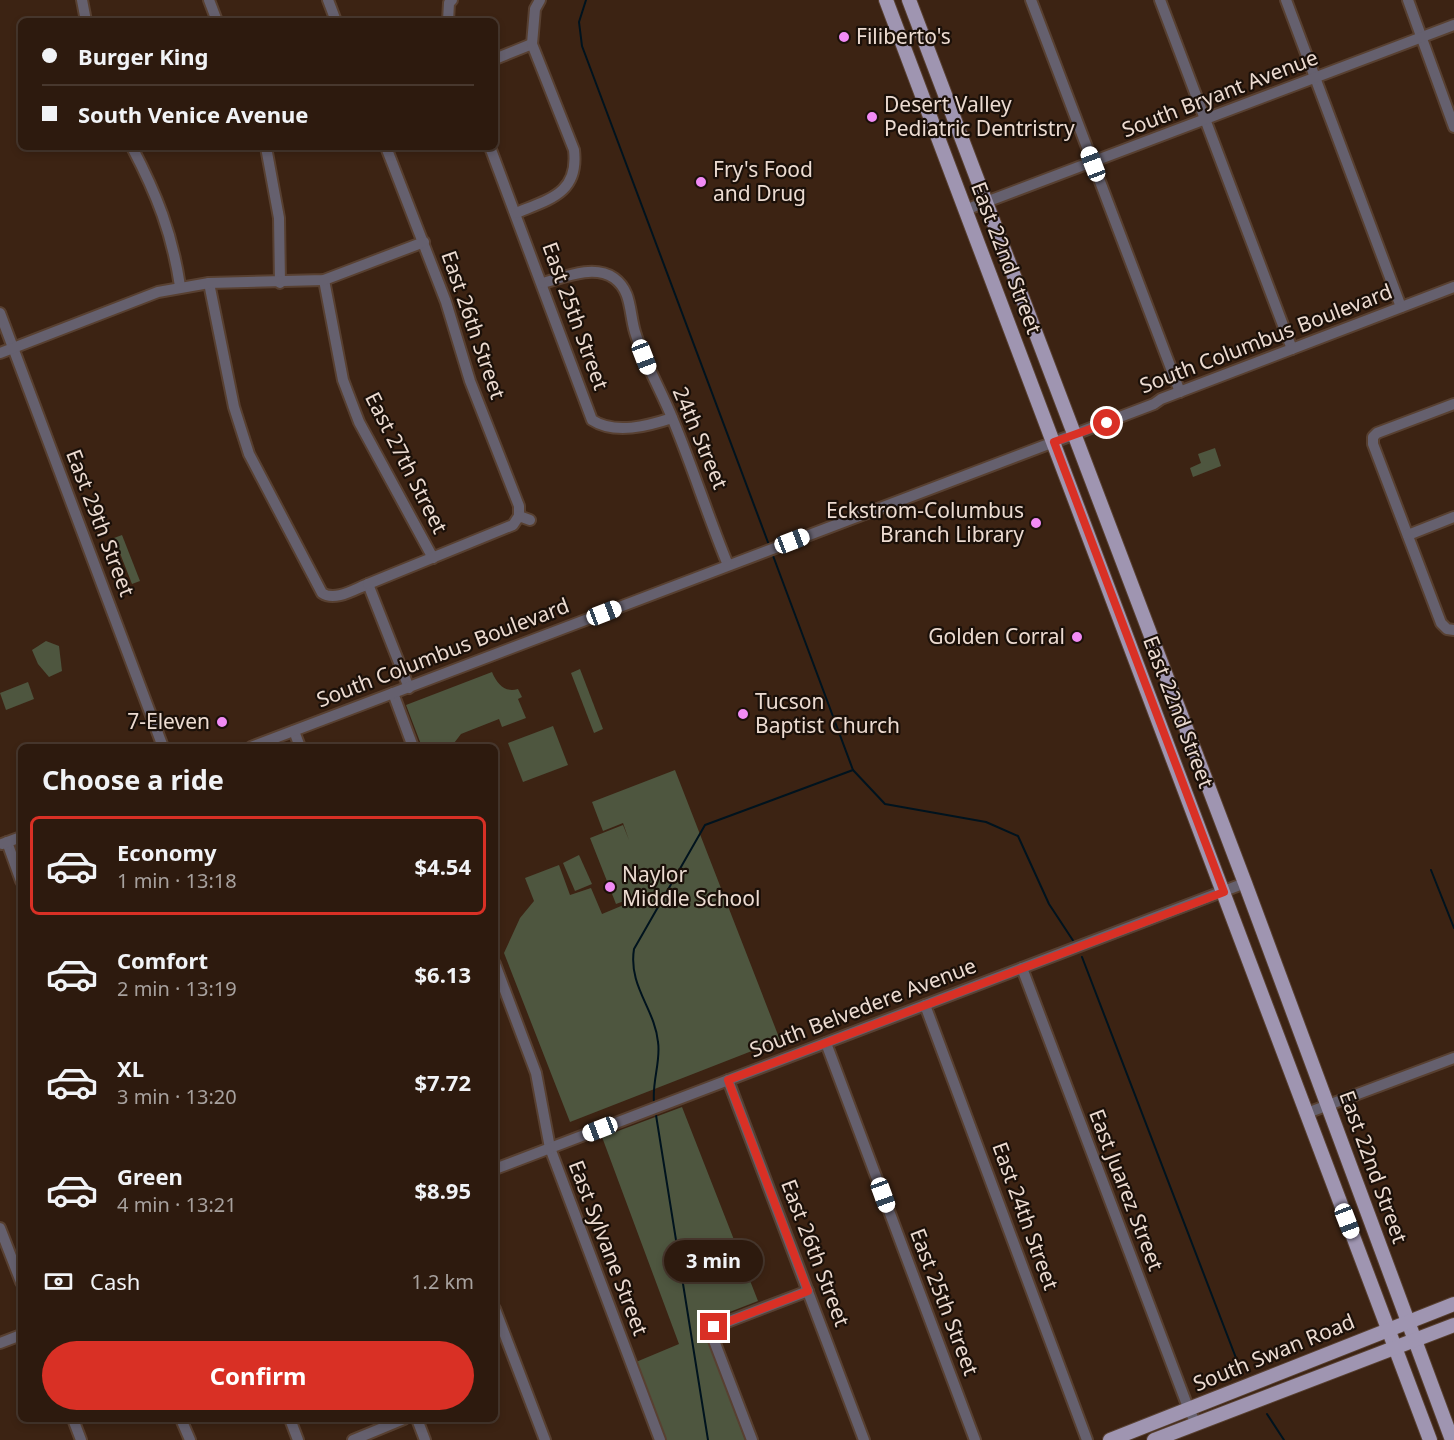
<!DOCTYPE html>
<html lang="en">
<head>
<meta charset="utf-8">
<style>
	body { margin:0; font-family:"Noto Sans",sans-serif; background:#39271c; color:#f1f3f6; height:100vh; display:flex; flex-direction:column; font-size:22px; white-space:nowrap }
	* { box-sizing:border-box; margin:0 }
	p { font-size:20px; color:#a7a19e }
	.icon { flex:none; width:33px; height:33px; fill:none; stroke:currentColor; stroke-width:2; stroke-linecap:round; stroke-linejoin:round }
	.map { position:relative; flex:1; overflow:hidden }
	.drawer { position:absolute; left:18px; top:744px; width:480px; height:678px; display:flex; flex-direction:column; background:#2d1a0e; border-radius:9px; box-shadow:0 3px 9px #0003,0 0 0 2px #48382e }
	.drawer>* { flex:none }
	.top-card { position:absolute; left:18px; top:18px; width:480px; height:132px; border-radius:9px; box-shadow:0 3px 9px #0003,0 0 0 2px #48382e; display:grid; align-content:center; height:132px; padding:0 24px; background:#2d1a0e }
	.end { position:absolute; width:27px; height:27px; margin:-14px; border:8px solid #d93025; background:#fff; box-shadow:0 0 0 3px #fff }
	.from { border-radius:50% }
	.bubble { position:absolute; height:42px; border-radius:21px; background:#2d1a0e; box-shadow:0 3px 9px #0003,0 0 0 2px #48382e; font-size:20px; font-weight:700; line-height:42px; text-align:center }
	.car { position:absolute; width:18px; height:36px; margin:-18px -9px; border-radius:8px; box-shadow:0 0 4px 2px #0007; background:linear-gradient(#fff 24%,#345 0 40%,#fff 0 76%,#345 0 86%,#fff 0) }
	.top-card b { display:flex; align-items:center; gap:21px; height:57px; font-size:22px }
	.top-card b+b { border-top:2px solid #48382e }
	.top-card i { width:15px; height:15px; background:#f1f3f6 }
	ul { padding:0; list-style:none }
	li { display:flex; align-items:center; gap:18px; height:99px; margin:0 12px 9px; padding:0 12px; border:3px solid transparent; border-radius:9px }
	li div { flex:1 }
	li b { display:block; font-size:22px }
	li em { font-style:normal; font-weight:700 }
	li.current { border-color:#d93025 }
	li>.icon { width:54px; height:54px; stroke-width:1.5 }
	h2 { padding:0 24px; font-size:27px; line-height:72px }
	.pay { display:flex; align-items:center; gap:15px; height:66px; padding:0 24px; font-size:22px }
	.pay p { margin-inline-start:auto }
	.cta { display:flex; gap:12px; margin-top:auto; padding:12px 24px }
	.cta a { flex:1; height:69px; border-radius:36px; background:#d93025; color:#fff; font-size:24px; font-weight:700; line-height:69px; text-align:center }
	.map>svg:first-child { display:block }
	.green { fill:#4e563f }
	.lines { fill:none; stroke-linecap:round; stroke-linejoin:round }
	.stream { stroke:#00131e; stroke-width:2 }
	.minor-casing { stroke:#584031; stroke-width:14 }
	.major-casing { stroke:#584031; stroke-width:16 }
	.minor { stroke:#65606e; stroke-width:10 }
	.major { stroke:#9f95b1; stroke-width:14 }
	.route { stroke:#d93025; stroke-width:8 }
	.poi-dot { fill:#f18bf5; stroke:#1b1009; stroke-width:2 }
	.labels { text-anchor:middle; stroke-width:4.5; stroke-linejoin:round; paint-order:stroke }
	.poi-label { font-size:21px; fill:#ecdbd1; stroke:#1b1009; text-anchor:start }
	.street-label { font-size:21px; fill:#ecdbd1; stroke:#1b1009 }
</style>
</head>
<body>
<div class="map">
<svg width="1454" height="1440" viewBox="0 0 1454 1440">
	<rect width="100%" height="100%" fill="#3c2313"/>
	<g class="green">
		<polygon points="1215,448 1221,466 1193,477 1190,468 1201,463 1198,454"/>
		<polygon points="122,535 140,581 132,584 114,538"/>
		<polygon points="46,641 59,646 62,671 49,677 38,664 32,650"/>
		<polygon points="580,669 603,729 594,733 571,673"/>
		<path d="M 492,672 C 497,684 505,693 518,689 L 522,697 L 518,699 L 526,718 L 502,727 L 499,719 L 466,732 L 461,734 L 451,747 L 422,747 L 406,705 Z"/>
		<polygon points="28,682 34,699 6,710 0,693"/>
		<polygon points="553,726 568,765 523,782 508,743"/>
		<polygon points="675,770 780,1040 570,1122 504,953 520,918 534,901 525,878 559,865 570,895 591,888 602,914 650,894 649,892 616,904 590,838 623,825 629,840 623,823 603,831 592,802"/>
		<polygon points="579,855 592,884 575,891 563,863"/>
		<polygon points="682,1107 758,1301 701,1323 745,1440 665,1440 636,1362 679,1344 602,1137"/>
	</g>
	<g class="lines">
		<g class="stream">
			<polyline points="586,0 579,22 582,46 769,545"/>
			<polyline points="853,770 885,804 986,822 1018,836 1049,904 1074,942"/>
			<polyline points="1431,870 1454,928"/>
			<polyline points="1082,957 1241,1371"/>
			<path d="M 654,1102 C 652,1081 661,1061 658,1042 C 655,1009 628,986 634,949 L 705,825 L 853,770 L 772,553"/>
			<polyline points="656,1115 708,1440"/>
			<polyline points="1267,1414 1284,1440"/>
		</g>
		<defs>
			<g id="minor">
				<polyline points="82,0 86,21"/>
				<polyline points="209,0 217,21"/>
				<polyline points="328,0 336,21"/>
				<polyline points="1031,0 1180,392"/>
				<polyline points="1160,0 1292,349"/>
				<polyline points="1286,0 1401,307"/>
				<polyline points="1408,0 1454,127"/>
				<polyline points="448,21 449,3 452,0"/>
				<polyline points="495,59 532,44"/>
				<path d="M 132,147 C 157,195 172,233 180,286"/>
				<polyline points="266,147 279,218 280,283"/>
				<polyline points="386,147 446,302 470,381 519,506 519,516"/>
				<path d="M 490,147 L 592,420 C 615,435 648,426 672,418"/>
				<polyline points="965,210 1454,25"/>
				<path d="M 516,213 C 550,199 579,193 574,150 L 532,44 L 535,9 L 540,0"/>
				<polyline points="324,280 343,380 359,422 433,558"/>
				<path d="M 209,283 L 234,407 L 249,454 L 322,593 C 335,602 355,589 368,584 L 409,688"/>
				<path d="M 543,283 C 564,277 594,264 614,278 C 632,291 629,312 635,332 C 644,362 661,390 673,420 C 693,468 708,517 728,565"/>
				<polyline points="0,313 163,747"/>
				<polyline points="0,353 158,292 209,283 324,280 424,242"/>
				<polyline points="1454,404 1377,433 1373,437 1373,444 1441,623 1447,629 1454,630"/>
				<polyline points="1408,535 1454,517"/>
				<polyline points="368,584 513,525 519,516 530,520"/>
				<polyline points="393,693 413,747"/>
				<polyline points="294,731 300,747"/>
				<path d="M 251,747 C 553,634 853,516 1154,404 L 1161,399 L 1454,287"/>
				<polyline points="7,842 21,881"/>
				<polyline points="2,844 21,837"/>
				<polyline points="495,964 536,1073 550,1148 660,1440"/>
				<polyline points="1022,968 1189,1410 1196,1423"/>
				<polyline points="925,1005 1087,1440"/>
				<polyline points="826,1043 975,1440"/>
				<polyline points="728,1080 864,1440"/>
				<polyline points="1307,1113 1454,1058"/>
				<polyline points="495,1169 1245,883"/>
				<polyline points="0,1228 21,1282"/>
				<polyline points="495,1309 545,1440"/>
				<polyline points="0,1343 21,1335"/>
				<polyline points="73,1419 81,1440"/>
				<polyline points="181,1419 190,1440"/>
				<polyline points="290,1419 298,1440"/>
				<polyline points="417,1419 425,1440"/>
				<polyline points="353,1440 404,1419"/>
				<polyline points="752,1440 713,1338 714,1327 808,1291"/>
			</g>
			<g id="major">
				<polyline points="886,0 1430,1440"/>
				<polyline points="909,0 1245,883 1452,1440"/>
				<polyline points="1110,1440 1454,1304"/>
				<polyline points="1154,1440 1454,1325"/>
			</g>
		</defs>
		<use href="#minor" class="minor-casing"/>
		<use href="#major" class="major-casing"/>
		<use href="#minor" class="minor"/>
		<use href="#major" class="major"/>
	</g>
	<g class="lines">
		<polyline class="route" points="714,1327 808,1291 728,1080 1224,892 1054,442 1107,423"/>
	</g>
	<g class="poi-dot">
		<circle cx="844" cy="37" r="6"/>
		<circle cx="872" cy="117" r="6"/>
		<circle cx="701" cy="182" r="6"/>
		<circle cx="1036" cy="523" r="6"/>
		<circle cx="1077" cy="637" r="6"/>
		<circle cx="743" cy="714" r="6"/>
		<circle cx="222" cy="722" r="6"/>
		<circle cx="610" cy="887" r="6"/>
	</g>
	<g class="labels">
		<g class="poi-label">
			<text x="856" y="44">Filiberto's</text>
			<text x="884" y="112">Desert Valley<tspan x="884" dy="24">Pediatric Dentristry</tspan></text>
			<text x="713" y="177">Fry's Food<tspan x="713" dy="24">and Drug</tspan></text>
			<text x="1024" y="518" text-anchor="end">Eckstrom-Columbus<tspan x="1024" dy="24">Branch Library</tspan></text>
			<text x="1065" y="644" text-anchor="end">Golden Corral</text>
			<text x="755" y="709">Tucson<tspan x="755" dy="24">Baptist Church</tspan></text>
			<text x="210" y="729" text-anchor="end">7-Eleven</text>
			<text x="622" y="882">Naylor<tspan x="622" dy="24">Middle School</tspan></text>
		</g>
		<g class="street-label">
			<text transform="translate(1220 94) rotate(-21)" y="7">South Bryant Avenue</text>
			<text transform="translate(1006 258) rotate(69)" y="7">East 22nd Street</text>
			<text transform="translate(575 316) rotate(70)" y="7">East 25th Street</text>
			<text transform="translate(473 325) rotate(71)" y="7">East 26th Street</text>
			<text transform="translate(1266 339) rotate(-21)" y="7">South Columbus Boulevard</text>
			<text transform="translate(700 438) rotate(67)" y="7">24th Street</text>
			<text transform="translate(406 463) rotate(63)" y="7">East 27th Street</text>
			<text transform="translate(100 523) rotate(69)" y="7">East 29th Street</text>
			<text transform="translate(443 653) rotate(-21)" y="7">South Columbus Boulevard</text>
			<text transform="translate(1178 712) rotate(69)" y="7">East 22nd Street</text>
			<text transform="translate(863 1008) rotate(-21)" y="7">South Belvedere Avenue</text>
			<text transform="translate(1373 1167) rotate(70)" y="7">East 22nd Street</text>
			<text transform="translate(1126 1190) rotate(69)" y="7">East Juarez Street</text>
			<text transform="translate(1025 1216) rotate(70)" y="7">East 24th Street</text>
			<text transform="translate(608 1248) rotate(69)" y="7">East Sylvane Street</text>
			<text transform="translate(815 1253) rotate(69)" y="7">East 26th Street</text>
			<text transform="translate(944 1302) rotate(69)" y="7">East 25th Street</text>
			<text transform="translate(1274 1353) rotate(-22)" y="7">South Swan Road</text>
		</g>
	</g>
</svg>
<i class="end from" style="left:1107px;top:423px"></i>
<i class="end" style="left:714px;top:1327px"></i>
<div class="bubble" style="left:664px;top:1240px;width:99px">3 min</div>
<i class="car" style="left:1093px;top:164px;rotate:339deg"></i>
<i class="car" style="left:644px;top:357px;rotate:159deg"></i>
<i class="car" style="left:792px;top:541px;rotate:69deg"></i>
<i class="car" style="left:604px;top:613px;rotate:69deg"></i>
<i class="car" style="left:600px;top:1129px;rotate:249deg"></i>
<i class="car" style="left:883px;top:1195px;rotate:160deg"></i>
<i class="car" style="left:1347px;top:1221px;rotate:159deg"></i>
<div class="top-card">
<b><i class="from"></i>Burger King</b>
<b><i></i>South Venice Avenue</b>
</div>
<section class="drawer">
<h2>Choose a ride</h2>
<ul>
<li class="current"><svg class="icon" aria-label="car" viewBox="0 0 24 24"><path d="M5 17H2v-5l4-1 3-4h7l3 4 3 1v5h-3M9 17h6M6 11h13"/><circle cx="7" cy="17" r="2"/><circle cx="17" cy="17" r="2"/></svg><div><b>Economy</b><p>1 min · 13:18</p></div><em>$4.54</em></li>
<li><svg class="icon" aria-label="car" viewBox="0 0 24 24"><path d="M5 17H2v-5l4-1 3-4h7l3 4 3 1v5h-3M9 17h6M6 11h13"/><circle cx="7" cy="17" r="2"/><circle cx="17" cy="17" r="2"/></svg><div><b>Comfort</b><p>2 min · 13:19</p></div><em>$6.13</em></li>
<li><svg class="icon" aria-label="car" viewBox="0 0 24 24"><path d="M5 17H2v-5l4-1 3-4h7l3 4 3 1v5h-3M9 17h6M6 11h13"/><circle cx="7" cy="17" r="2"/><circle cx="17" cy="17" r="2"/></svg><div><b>XL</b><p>3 min · 13:20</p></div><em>$7.72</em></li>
<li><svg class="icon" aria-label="car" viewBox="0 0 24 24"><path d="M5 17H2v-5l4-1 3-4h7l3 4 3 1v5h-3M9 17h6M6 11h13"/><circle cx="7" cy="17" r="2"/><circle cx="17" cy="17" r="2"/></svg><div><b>Green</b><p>4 min · 13:21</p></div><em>$8.95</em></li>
</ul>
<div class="pay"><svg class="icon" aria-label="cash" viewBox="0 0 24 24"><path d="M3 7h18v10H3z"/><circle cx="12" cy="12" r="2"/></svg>Cash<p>1.2 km</p></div>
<div class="cta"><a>Confirm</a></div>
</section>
</div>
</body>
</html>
